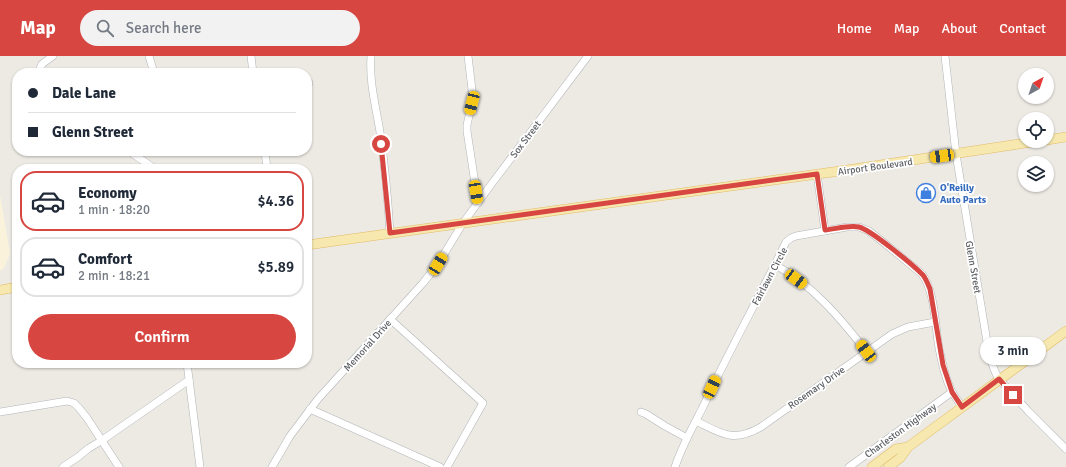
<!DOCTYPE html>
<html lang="en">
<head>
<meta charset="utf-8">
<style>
	body { margin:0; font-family:Signika,sans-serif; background:#f2f2f3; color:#1f2937; height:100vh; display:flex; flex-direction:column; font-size:15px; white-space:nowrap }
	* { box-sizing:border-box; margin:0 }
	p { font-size:13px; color:#747a83 }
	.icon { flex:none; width:22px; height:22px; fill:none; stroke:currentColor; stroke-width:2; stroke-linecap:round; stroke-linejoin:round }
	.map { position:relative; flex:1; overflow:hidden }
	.drawer { position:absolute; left:12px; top:108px; width:300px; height:204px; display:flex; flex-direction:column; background:#fff; border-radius:16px; box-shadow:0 1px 3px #0004 }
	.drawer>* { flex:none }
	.guide { position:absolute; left:12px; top:12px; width:300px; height:88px; border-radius:16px; box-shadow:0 1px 3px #0004; display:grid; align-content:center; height:88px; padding:0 16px; background:#fff }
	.needle { width:26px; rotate:40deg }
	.tools { position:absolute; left:1018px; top:12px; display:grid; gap:8px }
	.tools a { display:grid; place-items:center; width:36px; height:36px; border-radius:50%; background:#fff; box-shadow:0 1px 3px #0004; font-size:20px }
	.end { position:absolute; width:18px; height:18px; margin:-9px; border:5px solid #d74640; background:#fff; box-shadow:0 0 0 2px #fff }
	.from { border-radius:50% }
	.bubble { position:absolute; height:28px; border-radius:14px; background:#fff; box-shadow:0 1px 3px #0004; font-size:13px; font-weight:600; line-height:28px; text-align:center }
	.car { position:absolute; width:12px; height:24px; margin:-12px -6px; border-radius:5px; box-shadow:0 0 3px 1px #0007; background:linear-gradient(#f5c518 24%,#345 0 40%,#f5c518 0 76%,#345 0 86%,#f5c518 0) }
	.guide b { display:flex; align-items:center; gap:14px; height:38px; font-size:15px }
	.guide b+b { border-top:1px solid #e0e1e3 }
	.guide i { width:10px; height:10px; background:#1f2937 }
	ul { padding:7px 0 0; list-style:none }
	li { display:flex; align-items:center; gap:12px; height:60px; margin:0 8px 6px; padding:0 8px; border:2px solid #e0e1e3; border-radius:16px }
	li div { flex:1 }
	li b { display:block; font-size:15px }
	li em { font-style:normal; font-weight:600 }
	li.on { border-color:#d74640 }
	li>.icon { width:36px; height:36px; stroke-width:1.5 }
	.button { display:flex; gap:8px; margin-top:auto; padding:8px 16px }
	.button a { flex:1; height:46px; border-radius:24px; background:#d74640; color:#fff; font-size:16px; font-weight:600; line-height:46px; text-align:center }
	header { display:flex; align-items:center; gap:24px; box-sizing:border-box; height:56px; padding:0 20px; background:#d74640; color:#fff }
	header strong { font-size:19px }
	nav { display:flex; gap:22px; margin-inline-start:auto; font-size:14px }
	.search { width:280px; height:36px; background:#f2f2f3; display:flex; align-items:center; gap:10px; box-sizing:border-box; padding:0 14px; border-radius:22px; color:#747a83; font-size:15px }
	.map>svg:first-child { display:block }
	.commercial { fill:#faf2db }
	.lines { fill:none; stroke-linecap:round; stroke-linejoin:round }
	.minor-casing { stroke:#b1b4b7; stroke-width:8 }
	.major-casing { stroke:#e2bc67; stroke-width:10 }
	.minor { stroke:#fff; stroke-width:7 }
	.major { stroke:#f6e8af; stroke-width:9 }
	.route { stroke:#d74640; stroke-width:5 }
	.labels { text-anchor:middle; stroke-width:3.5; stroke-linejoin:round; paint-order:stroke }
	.street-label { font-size:10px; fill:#5c5f63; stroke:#fff }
	.shop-label { font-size:10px; font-weight:bold; fill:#366cbe; stroke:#fff; text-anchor:start }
</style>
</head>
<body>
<header>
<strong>Map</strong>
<div class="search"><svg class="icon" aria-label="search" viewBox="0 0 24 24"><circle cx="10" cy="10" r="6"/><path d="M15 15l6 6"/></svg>Search here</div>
<nav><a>Home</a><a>Map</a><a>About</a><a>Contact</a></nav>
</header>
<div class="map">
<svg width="1066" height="411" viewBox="0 0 1066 411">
	<rect width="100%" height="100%" fill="#edeae4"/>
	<polygon class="commercial" points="0,140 1,144 10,198 4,212 0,215"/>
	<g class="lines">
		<defs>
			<g id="minor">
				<polyline points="149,0 154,17"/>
				<polyline points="251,0 253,17"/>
				<path d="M 371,0 C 369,26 376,51 380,76 C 385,110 388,144 390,177"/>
				<polyline points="468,0 473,42 467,69 467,75 478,147"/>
				<path d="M 945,0 L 956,98 L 989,298 C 992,307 994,316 999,323 L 1028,355 L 1066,393"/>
				<polyline points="38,17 42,8 53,0"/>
				<polyline points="307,27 309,27"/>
				<polyline points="129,95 155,113"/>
				<polyline points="265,95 267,113"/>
				<polyline points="817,118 825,175"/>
				<path d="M 775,209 C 812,228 841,263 866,295"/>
				<polyline points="390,263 483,347 447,411"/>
				<polyline points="187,307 200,411"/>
				<polyline points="310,353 440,411"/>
				<polyline points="0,356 67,345 74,347 79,352 87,362 119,411"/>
				<polyline points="641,356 646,358 665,370 687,382"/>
				<path d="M 696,365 C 722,378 733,387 761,371 L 892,278 L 908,271 L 935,266"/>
				<polyline points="63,411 78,401 89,392 101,385 189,324"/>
				<polyline points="272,411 290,380 318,343 423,227 438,208 463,167 490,130 588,0"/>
				<path d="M 675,411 C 682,390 692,372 702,353 C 728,296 759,242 786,186 L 791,182 L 796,180 L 847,171 L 859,171 L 869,175 L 883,186 L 922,218 C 935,235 935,270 939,292 C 942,307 945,322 952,336 C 955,341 959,346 962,351"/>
				<polyline points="849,411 952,336"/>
			</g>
			<g id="major">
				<polyline points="1047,84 1066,81"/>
				<polyline points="307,189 847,114 1039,85"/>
				<polyline points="0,234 17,231"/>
				<polyline points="872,411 896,393 908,391"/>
				<polyline points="888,411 900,402 908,391 1066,275"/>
			</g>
		</defs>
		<use href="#minor" class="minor-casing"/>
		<use href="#major" class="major-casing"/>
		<use href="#minor" class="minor"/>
		<use href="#major" class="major"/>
	</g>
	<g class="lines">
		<path class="route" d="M 381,88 L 390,177 L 817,118 L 825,174 C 836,173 848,169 859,171 C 871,174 913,209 923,219 C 926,223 928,228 930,233 L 943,309 L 952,336 L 962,351 L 999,323 L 1013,339"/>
	</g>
	<defs>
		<symbol id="shop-ring" viewBox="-11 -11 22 22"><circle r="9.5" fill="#fff" stroke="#3f7fe0" stroke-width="1.5"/><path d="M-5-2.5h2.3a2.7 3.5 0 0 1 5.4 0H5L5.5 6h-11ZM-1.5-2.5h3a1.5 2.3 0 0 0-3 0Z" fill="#3f7fe0"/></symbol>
	</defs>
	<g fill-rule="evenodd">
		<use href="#shop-ring" x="915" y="126" width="22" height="22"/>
	</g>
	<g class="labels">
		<g class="street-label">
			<text transform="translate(525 83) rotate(-53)" y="4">Sox Street</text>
			<text transform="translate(875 110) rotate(-8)" y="4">Airport Boulevard</text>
			<text transform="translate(974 211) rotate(80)" y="4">Glenn Street</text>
			<text transform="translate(769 220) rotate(-62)" y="4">Fairlawn Circle</text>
			<text transform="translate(367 289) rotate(-48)" y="4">Memorial Drive</text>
			<text transform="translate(816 331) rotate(-35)" y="4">Rosemary Drive</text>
			<text transform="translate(900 374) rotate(-36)" y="4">Charleston Highway</text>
		</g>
		<g class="shop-label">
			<text x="940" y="135">O'Reilly<tspan x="940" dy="12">Auto Parts</tspan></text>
		</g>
	</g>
</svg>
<div class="tools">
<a><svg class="needle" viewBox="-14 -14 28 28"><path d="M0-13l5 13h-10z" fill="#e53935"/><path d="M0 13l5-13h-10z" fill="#747a83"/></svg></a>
<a><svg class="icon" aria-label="locate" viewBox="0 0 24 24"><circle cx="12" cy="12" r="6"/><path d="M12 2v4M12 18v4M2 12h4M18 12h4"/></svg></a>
<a><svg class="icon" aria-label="layers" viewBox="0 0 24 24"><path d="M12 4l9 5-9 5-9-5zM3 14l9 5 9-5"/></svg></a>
</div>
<i class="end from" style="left:381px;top:88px"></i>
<i class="end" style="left:1013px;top:339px"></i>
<div class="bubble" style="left:980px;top:281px;width:66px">3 min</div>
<i class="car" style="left:472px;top:47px;rotate:194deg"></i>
<i class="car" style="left:942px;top:100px;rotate:262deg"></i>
<i class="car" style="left:476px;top:136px;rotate:171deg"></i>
<i class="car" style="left:438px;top:208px;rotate:31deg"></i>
<i class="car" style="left:796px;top:223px;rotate:126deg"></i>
<i class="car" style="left:866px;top:295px;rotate:323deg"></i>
<i class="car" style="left:712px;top:331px;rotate:25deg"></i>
<div class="guide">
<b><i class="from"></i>Dale Lane</b>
<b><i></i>Glenn Street</b>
</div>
<section class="drawer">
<ul>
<li class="on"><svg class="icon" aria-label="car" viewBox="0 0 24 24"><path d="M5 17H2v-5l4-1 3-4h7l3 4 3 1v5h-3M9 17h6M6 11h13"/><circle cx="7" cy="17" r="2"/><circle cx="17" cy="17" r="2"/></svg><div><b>Economy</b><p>1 min · 18:20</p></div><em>$4.36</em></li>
<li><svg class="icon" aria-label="car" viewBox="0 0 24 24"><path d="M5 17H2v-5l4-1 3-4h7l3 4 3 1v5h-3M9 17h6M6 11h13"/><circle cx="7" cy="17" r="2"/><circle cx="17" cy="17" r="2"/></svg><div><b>Comfort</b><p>2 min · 18:21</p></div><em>$5.89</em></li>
</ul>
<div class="button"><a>Confirm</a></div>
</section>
</div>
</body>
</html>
